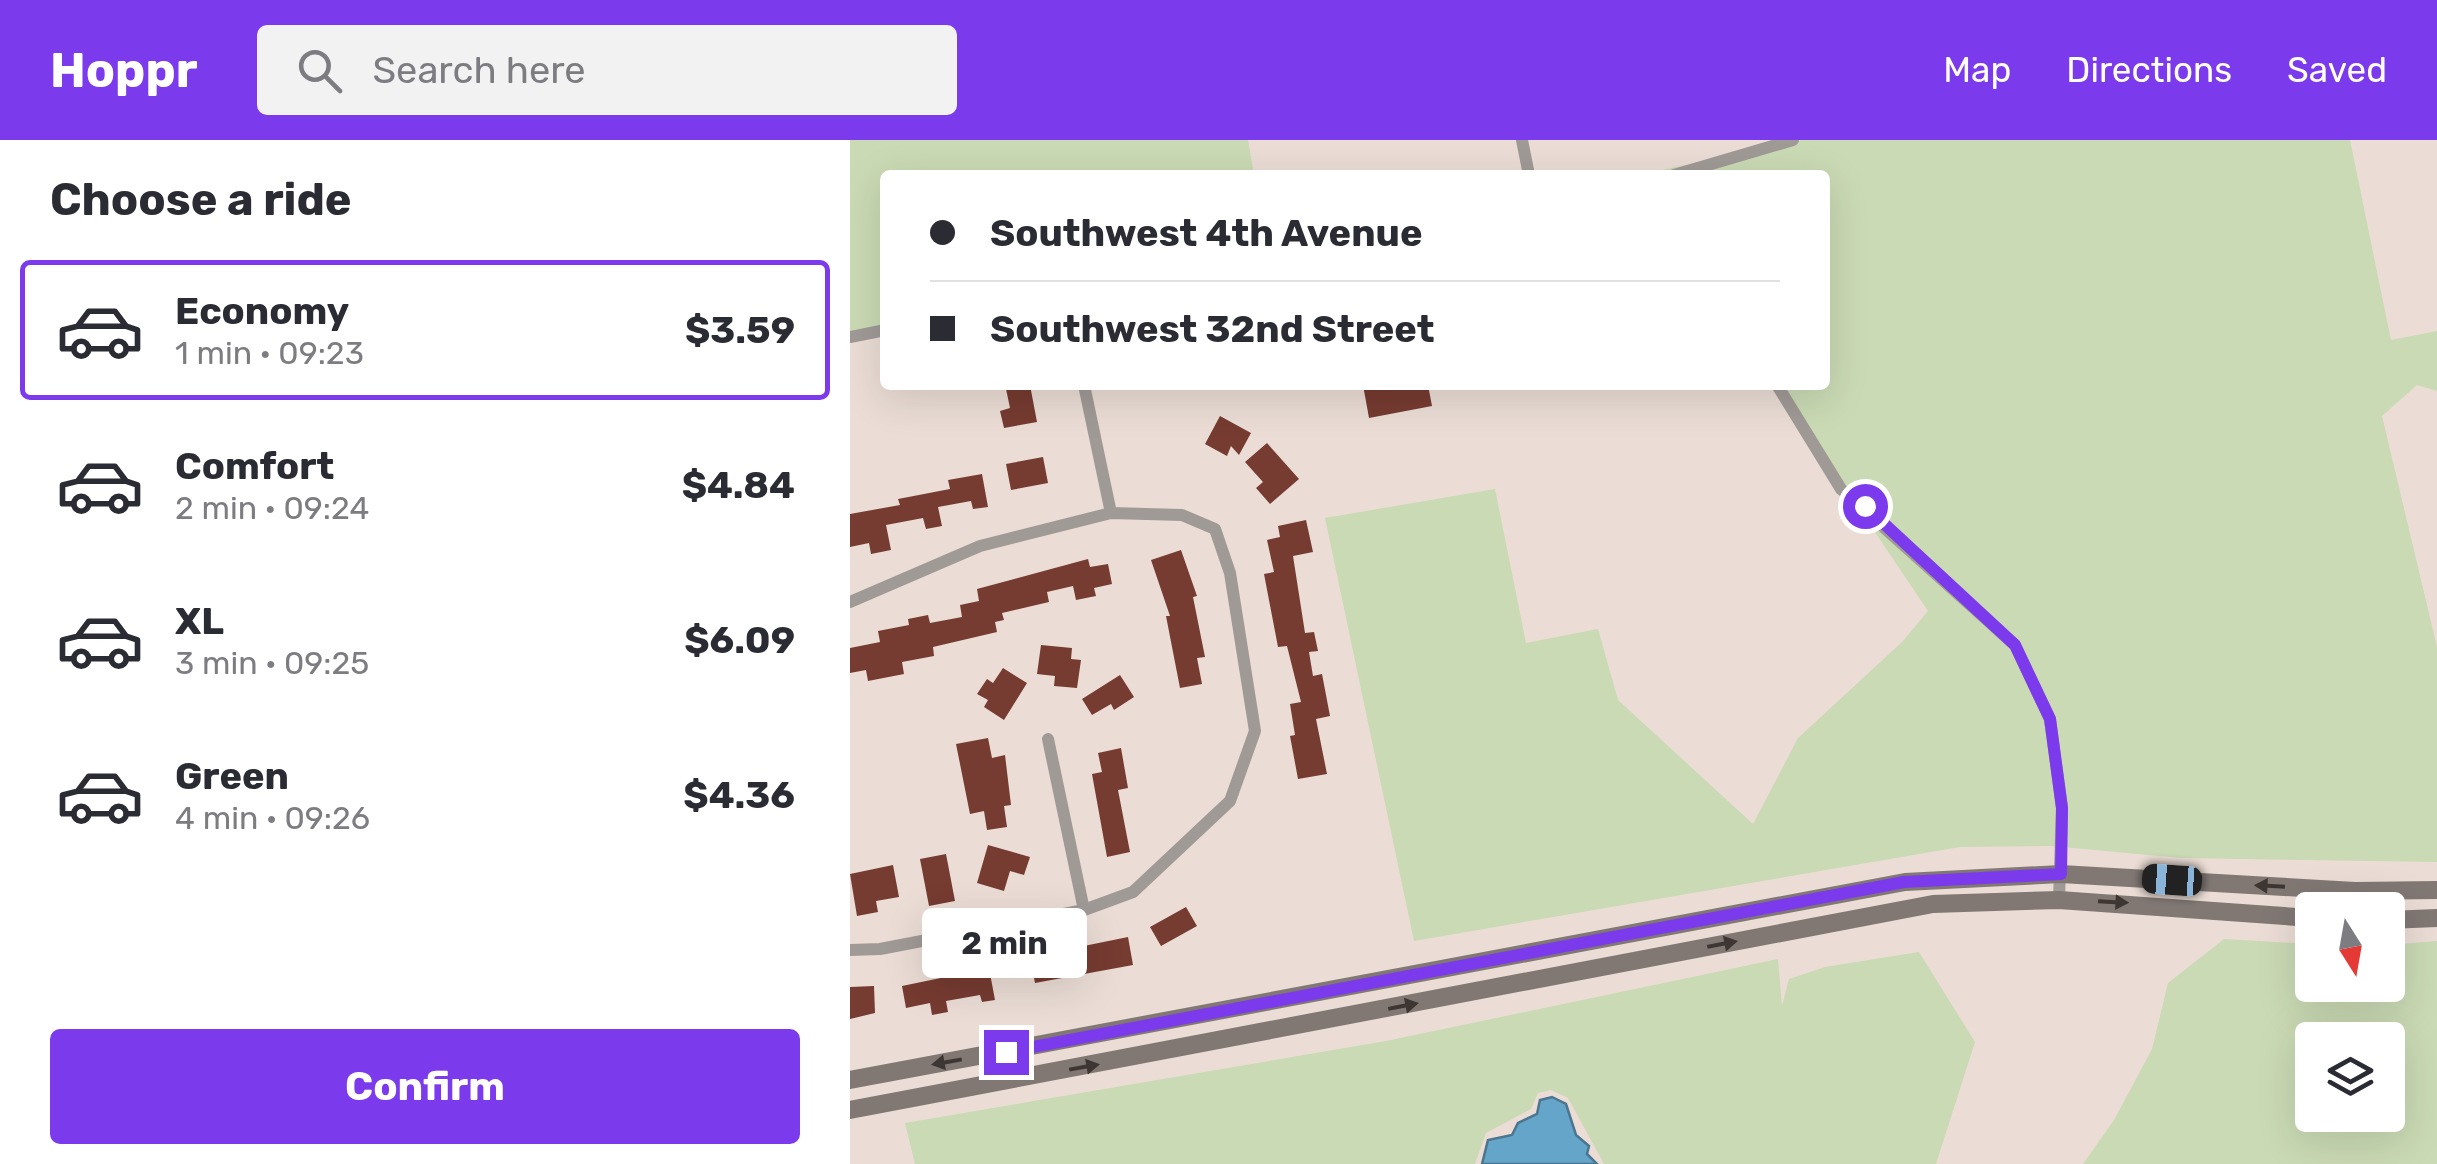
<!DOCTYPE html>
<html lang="en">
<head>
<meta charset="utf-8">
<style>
	body { margin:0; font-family:Rubik,sans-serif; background:#f2f2f3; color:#2b2b33; height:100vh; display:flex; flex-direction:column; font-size:38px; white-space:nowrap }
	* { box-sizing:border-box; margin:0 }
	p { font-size:32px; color:#7c7c81 }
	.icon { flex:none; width:55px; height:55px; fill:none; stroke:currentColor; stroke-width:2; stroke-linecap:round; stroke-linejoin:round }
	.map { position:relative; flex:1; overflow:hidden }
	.sheet { display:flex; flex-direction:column; background:#fff; width:850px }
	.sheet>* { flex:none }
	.top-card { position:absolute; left:30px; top:30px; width:950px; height:220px; border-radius:10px; box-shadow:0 10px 40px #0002; display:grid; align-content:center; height:220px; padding:0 50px; background:#fff }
	.needle { width:65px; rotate:169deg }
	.tools { position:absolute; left:1445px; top:752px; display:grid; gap:20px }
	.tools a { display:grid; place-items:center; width:110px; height:110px; border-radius:10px; background:#fff; box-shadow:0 10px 40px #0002; font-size:50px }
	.end { position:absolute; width:45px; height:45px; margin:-22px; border:12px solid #7c3aed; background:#fff; box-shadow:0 0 0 5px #fff }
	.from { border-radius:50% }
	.bubble { position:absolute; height:70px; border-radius:10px; background:#fff; box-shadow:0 10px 40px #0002; font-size:32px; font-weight:700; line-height:70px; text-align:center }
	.car { position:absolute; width:30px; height:60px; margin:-30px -15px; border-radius:12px; box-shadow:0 0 8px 2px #0007; background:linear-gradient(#222 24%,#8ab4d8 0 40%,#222 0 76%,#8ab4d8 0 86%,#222 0) }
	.top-card b { display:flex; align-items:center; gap:35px; height:95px; font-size:38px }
	.top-card b+b { border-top:2px solid #e1e1e2 }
	.top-card i { width:25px; height:25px; background:#2b2b33 }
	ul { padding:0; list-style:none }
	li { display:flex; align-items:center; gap:30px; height:140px; margin:0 20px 15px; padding:0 30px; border:5px solid transparent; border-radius:10px }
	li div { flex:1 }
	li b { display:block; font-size:38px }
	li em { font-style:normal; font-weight:700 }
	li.on { border-color:#7c3aed }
	li>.icon { width:90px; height:90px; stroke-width:1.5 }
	h2 { padding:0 50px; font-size:45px; line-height:120px }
	.primary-button { display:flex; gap:20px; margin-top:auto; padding:20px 50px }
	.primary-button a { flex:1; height:115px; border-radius:10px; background:#7c3aed; color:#fff; font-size:40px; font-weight:700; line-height:115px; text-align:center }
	header { display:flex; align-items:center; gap:60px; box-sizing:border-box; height:140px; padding:0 50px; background:#7c3aed; color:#fff }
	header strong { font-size:48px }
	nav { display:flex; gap:55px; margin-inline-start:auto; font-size:35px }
	.search { width:700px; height:90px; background:#f2f2f3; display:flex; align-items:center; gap:25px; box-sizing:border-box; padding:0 35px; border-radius:10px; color:#7c7c81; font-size:38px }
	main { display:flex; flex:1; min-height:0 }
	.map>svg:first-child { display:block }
	.green { fill:#cadab4; fill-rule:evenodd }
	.water { fill:#65a5c9; stroke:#4b768f; stroke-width:2.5 }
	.building { fill:#763b31 }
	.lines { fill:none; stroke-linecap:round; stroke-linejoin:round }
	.minor { stroke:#a09a97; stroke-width:12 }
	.secondary { stroke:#817874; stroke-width:18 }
	.oneway { fill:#3d3633 }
	.route { stroke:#7c3aed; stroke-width:12 }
</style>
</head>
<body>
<header>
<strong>Hoppr</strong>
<div class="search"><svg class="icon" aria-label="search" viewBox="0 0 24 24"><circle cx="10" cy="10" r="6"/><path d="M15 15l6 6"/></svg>Search here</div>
<nav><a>Map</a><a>Directions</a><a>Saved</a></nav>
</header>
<main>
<section class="sheet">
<h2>Choose a ride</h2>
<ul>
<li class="on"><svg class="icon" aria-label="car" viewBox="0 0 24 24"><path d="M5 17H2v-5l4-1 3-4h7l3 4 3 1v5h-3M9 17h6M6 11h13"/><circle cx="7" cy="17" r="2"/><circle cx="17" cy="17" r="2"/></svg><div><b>Economy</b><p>1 min · 09:23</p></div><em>$3.59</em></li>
<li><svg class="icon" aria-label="car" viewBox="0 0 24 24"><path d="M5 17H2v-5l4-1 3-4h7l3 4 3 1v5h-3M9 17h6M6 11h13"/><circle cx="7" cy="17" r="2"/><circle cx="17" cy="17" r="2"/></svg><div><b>Comfort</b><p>2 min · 09:24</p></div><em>$4.84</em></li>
<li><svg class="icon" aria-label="car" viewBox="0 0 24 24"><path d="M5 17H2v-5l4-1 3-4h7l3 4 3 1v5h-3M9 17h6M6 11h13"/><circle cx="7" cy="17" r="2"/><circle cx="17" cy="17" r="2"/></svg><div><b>XL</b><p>3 min · 09:25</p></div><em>$6.09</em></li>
<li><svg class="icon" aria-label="car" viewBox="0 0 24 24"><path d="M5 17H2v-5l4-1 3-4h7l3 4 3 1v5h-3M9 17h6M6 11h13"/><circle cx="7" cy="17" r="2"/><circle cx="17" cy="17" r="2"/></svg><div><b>Green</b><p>4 min · 09:26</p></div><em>$4.36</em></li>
</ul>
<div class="primary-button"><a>Confirm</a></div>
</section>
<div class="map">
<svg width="1587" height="1024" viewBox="0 0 1587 1024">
	<rect width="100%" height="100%" fill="#ebddd5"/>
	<g class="green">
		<polygon points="0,0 398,0 404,35 35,35 35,184 0,192"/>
		<polygon points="951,0 1500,0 1541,200 1587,191 1587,251 1567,245 1532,276 1587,507 1587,722 1331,718 1201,706 1110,707 564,801 475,378 645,349 676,503 748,489 768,560 903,684 948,598 1052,502 1078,471 926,245 975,245 975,35 789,35"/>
		<path d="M 1374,799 L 1462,804 L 1462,845 L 1538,845 L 1538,805 L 1587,801 L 1587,1024 L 1233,1024 L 1264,980 L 1302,909 L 1318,843 ZM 1462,900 L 1538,900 L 1538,975 L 1462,975 Z"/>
		<polygon points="1069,812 1125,902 1086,1024 754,1024 718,958 701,950 688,953 681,969 636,993 625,1024 65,1024 55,983 536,901 928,819 932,866 939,839 975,827"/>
	</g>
	<polygon class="water" points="702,957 716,964 726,995 739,1006 737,1014 747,1024 632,1024 638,1000 662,995 668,983 687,974 690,960"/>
	<g class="building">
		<polygon points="180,245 187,282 154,288 150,271 160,268 156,249"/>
		<polygon points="513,245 578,245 582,266 519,278"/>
		<polygon points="370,276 401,293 389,315 381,306 377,316 355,304"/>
		<polygon points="417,303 449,339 420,364 406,348 413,342 395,322"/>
		<polygon points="193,317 198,343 161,350 156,324"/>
		<polygon points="132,334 138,367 123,369 121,361 88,367 92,386 76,389 73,378 36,385 41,410 21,414 19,403 0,407 0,374 50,365 48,359 100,349 98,340"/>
		<polygon points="456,380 463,412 443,416 455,493 464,492 468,511 459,512 463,536 472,534 480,576 466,579 477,634 448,639 440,596 445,595 440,564 451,562 437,506 428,507 414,434 424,432 417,400 430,397 428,386"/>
		<polygon points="331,410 347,456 343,457 355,517 347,518 352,544 330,548 316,476 320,476 301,420"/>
		<polygon points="238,419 240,427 258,424 262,444 244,448 246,456 226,460 223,446 197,452 199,462 152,473 154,480 145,482 147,492 83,507 84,516 52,522 54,534 18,541 16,530 0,533 0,508 30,502 28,491 59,485 58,479 78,475 80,483 112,477 110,465 129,461 127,449"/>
		<polygon points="191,505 222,508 221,519 231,520 227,548 204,546 205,536 187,534"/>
		<polygon points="153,528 177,543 154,580 134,567 138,560 127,554 137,539 143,543"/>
		<polygon points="270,535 284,557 264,570 261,564 242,575 232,559"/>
		<polygon points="138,598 142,618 155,615 161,665 154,666 157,687 137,690 134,671 120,674 106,604"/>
		<polygon points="271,608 278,648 268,650 280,712 257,717 242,634 252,632 248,613"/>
		<polygon points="138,705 180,717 174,735 160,731 154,751 127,743"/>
		<polygon points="96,714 105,761 79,766 70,719"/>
		<polygon points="43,725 49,757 26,761 28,772 7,776 0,734"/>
		<polygon points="336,767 347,786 311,806 300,787"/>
		<polygon points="278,797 283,825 185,843 180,817"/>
		<polygon points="139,828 145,860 132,862 130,855 96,861 98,872 82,875 80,863 56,868 52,846"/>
		<polygon points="24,846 25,873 0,879 0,847"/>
	</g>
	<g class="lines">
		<g class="minor">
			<polyline points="672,0 679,35"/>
			<polyline points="824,35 943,0"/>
			<polyline points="0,197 35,190"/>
			<polyline points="234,245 261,373"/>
			<polyline points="927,245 991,349 1165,505 1200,579 1212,668 1209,760"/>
			<polyline points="0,462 130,406 261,373 332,375 365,389 380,433 405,591 380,661 283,752 234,770 30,809 0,810"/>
			<polyline points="198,599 234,770"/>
		</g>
		<g class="secondary">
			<polyline points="1538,780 1587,778"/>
			<polyline points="0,940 1055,742 1211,734 1505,751 1587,750"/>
			<polyline points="0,970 1083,764 1209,760 1462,778"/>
		</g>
	</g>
	<defs><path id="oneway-solid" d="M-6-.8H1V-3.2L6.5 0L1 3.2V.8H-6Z" transform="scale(2.5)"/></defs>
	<g class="oneway">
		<use href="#oneway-solid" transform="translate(1420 746) rotate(-177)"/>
		<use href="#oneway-solid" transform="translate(1263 762) rotate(3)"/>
		<use href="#oneway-solid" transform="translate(872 804) rotate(-11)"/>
		<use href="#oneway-solid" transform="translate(553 866) rotate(-11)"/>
		<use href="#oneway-solid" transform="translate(97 922) rotate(170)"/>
		<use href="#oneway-solid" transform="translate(234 927) rotate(-10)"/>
	</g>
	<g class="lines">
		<polyline class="route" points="156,912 1054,742 1211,734 1212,668 1200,579 1165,505 1015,366"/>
	</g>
</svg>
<div class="tools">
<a><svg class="needle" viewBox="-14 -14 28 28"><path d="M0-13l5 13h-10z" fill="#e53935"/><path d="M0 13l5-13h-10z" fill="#7c7c81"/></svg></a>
<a><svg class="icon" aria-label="layers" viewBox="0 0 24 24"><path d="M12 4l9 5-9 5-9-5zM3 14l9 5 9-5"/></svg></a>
</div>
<i class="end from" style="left:1015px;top:366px"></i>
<i class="end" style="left:156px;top:912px"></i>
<div class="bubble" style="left:72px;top:768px;width:165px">2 min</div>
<i class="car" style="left:1322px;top:740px;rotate:274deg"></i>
<div class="top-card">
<b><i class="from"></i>Southwest 4th Avenue</b>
<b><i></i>Southwest 32nd Street</b>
</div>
</div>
</main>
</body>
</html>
